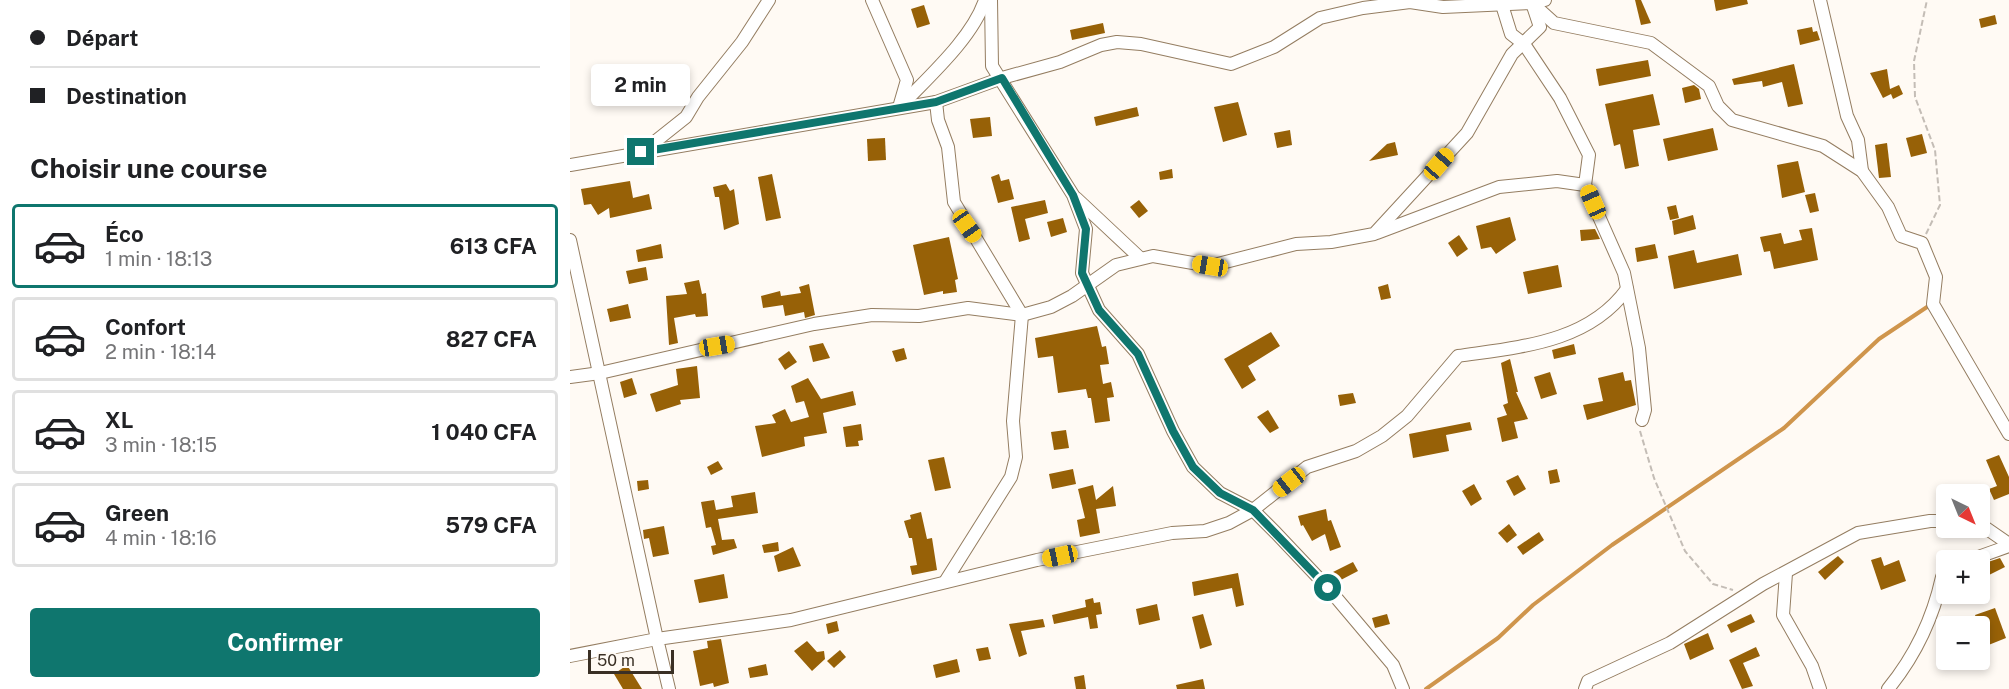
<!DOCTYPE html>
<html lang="fr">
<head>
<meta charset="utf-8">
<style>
	body { margin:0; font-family:"Public Sans",sans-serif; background:#f6f6f6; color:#202124; height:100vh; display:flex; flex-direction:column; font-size:22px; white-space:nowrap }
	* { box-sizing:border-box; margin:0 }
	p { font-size:20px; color:#757577 }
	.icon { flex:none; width:33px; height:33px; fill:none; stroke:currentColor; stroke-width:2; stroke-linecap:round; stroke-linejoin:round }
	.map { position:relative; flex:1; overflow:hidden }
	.details { display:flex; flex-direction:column; background:#fff; width:570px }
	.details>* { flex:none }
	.top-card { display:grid; align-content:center; height:132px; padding:0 30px; background:#fff }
	.needle { width:39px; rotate:137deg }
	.fabs { position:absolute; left:1366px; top:484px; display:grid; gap:12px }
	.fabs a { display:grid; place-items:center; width:54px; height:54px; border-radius:6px; background:#fff; box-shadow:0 3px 9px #0003; font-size:30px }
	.scale { position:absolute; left:18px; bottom:15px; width:86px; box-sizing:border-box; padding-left:6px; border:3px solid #3a3025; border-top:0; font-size:16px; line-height:21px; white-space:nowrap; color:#3a3025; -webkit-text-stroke:4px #fffaf4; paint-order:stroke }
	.end { position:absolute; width:27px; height:27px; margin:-14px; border:8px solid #0f766e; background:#fff; box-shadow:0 0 0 3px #fff }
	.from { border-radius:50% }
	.bubble { position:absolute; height:42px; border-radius:6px; background:#fff; box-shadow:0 3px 9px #0003; font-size:20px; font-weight:700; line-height:42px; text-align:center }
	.car { position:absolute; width:18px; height:36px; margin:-18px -9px; border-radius:8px; box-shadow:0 0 4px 2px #0007; background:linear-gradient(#f5c518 24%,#345 0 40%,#f5c518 0 76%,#345 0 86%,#f5c518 0) }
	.top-card b { display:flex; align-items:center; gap:21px; height:57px; font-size:22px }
	.top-card b+b { border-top:2px solid #e0e0e0 }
	.top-card i { width:15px; height:15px; background:#202124 }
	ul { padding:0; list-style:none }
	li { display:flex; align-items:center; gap:18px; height:84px; margin:0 12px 9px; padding:0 18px; border:3px solid #e0e0e0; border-radius:6px }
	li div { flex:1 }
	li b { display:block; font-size:22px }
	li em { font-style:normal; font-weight:700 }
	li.active { border-color:#0f766e }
	li>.icon { width:54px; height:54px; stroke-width:1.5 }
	h2 { padding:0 30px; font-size:27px; line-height:72px }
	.action { display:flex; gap:12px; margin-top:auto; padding:12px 30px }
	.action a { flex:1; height:69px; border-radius:6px; background:#0f766e; color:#fff; font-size:24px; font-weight:700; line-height:69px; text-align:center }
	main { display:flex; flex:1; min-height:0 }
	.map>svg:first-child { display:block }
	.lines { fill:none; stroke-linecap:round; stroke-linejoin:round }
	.stream { stroke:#cf954c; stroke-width:4 }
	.building { fill:#976107 }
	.minor-casing { stroke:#947d61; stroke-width:14 }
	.path { stroke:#c4bdb6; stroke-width:2; stroke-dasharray:6 3; stroke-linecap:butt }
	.minor { stroke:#fff; stroke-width:12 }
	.route { stroke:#0f766e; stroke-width:8 }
</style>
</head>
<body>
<main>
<section class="details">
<div class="top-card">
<b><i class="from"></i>Départ</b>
<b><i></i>Destination</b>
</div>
<h2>Choisir une course</h2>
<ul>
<li class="active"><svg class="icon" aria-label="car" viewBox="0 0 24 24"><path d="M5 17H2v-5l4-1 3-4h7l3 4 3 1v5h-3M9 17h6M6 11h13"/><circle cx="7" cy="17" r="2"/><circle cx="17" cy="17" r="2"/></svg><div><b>Éco</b><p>1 min · 18:13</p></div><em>613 CFA</em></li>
<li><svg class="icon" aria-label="car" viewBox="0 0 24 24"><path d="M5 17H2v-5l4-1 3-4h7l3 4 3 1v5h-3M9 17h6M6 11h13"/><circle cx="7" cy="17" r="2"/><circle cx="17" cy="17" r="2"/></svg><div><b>Confort</b><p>2 min · 18:14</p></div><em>827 CFA</em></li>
<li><svg class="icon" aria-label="car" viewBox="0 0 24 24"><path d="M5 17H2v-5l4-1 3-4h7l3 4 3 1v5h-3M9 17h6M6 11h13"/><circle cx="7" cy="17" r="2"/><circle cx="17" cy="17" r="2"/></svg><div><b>XL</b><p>3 min · 18:15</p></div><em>1 040 CFA</em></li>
<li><svg class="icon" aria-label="car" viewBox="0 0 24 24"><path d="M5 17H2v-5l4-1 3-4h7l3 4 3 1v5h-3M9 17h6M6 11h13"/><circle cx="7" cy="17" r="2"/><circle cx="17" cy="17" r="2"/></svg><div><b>Green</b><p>4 min · 18:16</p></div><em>579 CFA</em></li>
</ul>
<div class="action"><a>Confirmer</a></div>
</section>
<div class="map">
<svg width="1439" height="689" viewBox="0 0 1439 689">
	<rect width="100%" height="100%" fill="#fffaf4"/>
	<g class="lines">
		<polyline class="stream" points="856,689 928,638 963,605 1042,545 1214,428 1309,339 1360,305"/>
	</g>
	<g class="building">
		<polygon points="1065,0 1071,0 1081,23 1071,25"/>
		<polygon points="1144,0 1177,0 1178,4 1146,11"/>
		<polygon points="354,5 360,24 347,28 341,9"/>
		<polygon points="1425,15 1427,24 1411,28 1409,19"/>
		<polygon points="533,23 535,33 502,40 500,30"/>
		<polygon points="1242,27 1243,32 1247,31 1250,40 1230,45 1227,30"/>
		<polygon points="1078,60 1081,76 1029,86 1026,69"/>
		<polygon points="1224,64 1233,104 1218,107 1212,82 1193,87 1192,81 1164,85 1162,79"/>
		<polygon points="1317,69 1320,89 1329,85 1333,94 1323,99 1321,94 1313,98 1300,73"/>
		<polygon points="1124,85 1129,89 1131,99 1115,103 1112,88"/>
		<polygon points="1083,94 1090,125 1063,130 1069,166 1055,169 1050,144 1044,146 1035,104"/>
		<polygon points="668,102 677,135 653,142 644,107"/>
		<polygon points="567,107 569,116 526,126 524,117"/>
		<polygon points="420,117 422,136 403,138 400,119"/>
		<polygon points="1143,128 1148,150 1098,161 1093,139"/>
		<polygon points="720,130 722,145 707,148 704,133"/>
		<polygon points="1352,134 1357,153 1341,157 1336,138"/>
		<polygon points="315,138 316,160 298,161 297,139"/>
		<polygon points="825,142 828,155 799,161 817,144"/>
		<polygon points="1317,143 1321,177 1309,178 1305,145"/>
		<polygon points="1228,161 1235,192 1212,198 1207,165"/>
		<polygon points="602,169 603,178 590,180 589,172"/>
		<polygon points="202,174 211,218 196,221 188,177"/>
		<polygon points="429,174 431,181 439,179 444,199 428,203 421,177"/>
		<polygon points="60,181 63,198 79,194 82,209 40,218 39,208 28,215 21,204 14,205 11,189"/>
		<polygon points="156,184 160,191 164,189 169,224 154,230 149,197 145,197 143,187"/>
		<polygon points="1245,193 1249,211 1240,213 1235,195"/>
		<polygon points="475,200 478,213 455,219 460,239 449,242 441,207"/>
		<polygon points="569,200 578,211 569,218 560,207"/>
		<polygon points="1106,205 1109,218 1100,220 1097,207"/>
		<polygon points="1123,215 1126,229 1104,235 1102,221"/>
		<polygon points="940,217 946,240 926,254 921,247 911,249 906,226"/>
		<polygon points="493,218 497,232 481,237 477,222"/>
		<polygon points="1242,228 1248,260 1204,269 1200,251 1194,252 1190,237 1211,233 1214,244 1232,240 1229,230"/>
		<polygon points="1025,229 1030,239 1011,241 1010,230"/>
		<polygon points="889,235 898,249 887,257 878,243"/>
		<polygon points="379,237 388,279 385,280 387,292 373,294 373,291 354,295 343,245"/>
		<polygon points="91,244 93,258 68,262 66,250"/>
		<polygon points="1085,244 1088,258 1067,262 1065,248"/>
		<polygon points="1124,250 1127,263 1168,254 1172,275 1104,289 1098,256"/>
		<polygon points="988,265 992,287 958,294 953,272"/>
		<polygon points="76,267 78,280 59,284 56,271"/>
		<polygon points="129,280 132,294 136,293 138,316 126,317 125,314 104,318 108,343 99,345 96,296 117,294 114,283"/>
		<polygon points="239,284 245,315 235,318 234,312 215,316 213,305 193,308 191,296 210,291 211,296 231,293 229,287"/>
		<polygon points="818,284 821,298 811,300 808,287"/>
		<polygon points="58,304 61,318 40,322 37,309"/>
		<polygon points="527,326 532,347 536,346 539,364 530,365 533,384 541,382 544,397 537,398 540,421 525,423 521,398 518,398 516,389 488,393 483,356 468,358 465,338"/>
		<polygon points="701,332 710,346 678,366 686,380 672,389 654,359"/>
		<polygon points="253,343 260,358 243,362 239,346"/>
		<polygon points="1004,344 1006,354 984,359 982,350"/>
		<polygon points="334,348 337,359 326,362 322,351"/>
		<polygon points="219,351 227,362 215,370 208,359"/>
		<polygon points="940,359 948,392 946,392 958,419 944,422 948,438 932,442 927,418 937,415 933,405 938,403 931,363"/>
		<polygon points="127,366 130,398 110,400 111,404 86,412 80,394 108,385 106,369"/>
		<polygon points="980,372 987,394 971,399 964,377"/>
		<polygon points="1053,372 1055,381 1061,380 1066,405 1017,420 1013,405 1033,401 1028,378"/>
		<polygon points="62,378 67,394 54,398 50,382"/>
		<polygon points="238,378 251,399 283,391 286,405 253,413 257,433 234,437 235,446 192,457 185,426 206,423 202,415 215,409 221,422 239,417 234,401 226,403 221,386"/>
		<polygon points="783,393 786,403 770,406 768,395"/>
		<polygon points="698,410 709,428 700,433 687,417"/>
		<polygon points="900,422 902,430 876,435 879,451 843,458 839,434"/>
		<polygon points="291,424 293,440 288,441 289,446 276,447 273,427"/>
		<polygon points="496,430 499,448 484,450 481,432"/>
		<polygon points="1429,455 1439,477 1439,494 1424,500 1419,489 1427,486 1416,460"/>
		<polygon points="374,457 381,488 365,491 358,460"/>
		<polygon points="148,461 153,469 141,475 137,467"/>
		<polygon points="503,469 506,484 482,489 479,474"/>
		<polygon points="987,469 990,482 980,484 978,471"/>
		<polygon points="948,475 956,489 944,496 936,481"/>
		<polygon points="78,480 79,489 68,491 67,481"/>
		<polygon points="904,484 912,499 901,506 892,491"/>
		<polygon points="523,485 526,500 543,486 546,506 526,509 530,533 510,537 507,520 515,518 508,489"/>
		<polygon points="185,492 188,513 148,519 152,540 164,539 167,548 143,555 141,546 146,545 141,527 136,528 131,502 144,500 146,510 163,507 161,496"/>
		<polygon points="756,509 758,521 761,520 771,547 760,551 755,534 742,541 733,525 731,526 728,516"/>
		<polygon points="351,512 357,539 362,538 367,570 342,575 340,566 347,565 342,538 339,538 334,521 341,519 340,515"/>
		<polygon points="939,524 947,535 937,543 928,533"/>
		<polygon points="94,526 99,554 83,557 79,538 74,539 73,530"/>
		<polygon points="969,532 974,540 953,555 947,547"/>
		<polygon points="208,542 209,551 194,553 192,545"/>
		<polygon points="223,547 231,566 208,572 204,556"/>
		<polygon points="1268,556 1274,562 1255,580 1248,572"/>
		<polygon points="1311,557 1314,566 1329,560 1336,581 1311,590 1301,560"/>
		<polygon points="1430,558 1435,567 1417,576 1412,564"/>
		<polygon points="783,562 788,571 765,583 759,574"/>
		<polygon points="668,573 674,605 666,607 662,588 624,596 622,582"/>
		<polygon points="154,574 158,598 129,603 124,580"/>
		<polygon points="523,598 524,603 530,602 532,614 526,615 528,628 520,629 518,617 484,624 482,615 516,607 515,600"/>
		<polygon points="587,604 590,620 569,625 566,609"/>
		<polygon points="1425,608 1436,638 1416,646 1405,615"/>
		<polygon points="633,614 642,645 630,649 622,617"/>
		<polygon points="817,614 820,624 805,628 802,618"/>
		<polygon points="1181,614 1185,622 1161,633 1157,625"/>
		<polygon points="473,619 475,627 451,631 457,654 449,657 439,624"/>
		<polygon points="267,621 269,631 258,634 256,624"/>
		<polygon points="1138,633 1144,649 1120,660 1114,644"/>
		<polygon points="151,639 159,683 144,687 143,683 130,686 123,651 138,648 137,641"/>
		<polygon points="237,641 247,652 254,651 255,659 242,671 224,651"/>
		<polygon points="418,647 421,659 409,661 406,649"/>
		<polygon points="1186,647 1190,656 1173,663 1183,686 1172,689 1159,660"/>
		<polygon points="270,650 276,657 264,668 257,661"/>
		<polygon points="387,659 390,672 366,678 363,665"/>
		<polygon points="196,664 198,675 180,678 178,668"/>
		<polygon points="57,665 72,689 53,689 44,674"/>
		<polygon points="514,675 516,689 506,689 504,677"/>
		<polygon points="633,679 635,689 607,689 606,685"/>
	</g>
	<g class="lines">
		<defs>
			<g id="minor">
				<polyline points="302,0 337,80 330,104"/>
				<polyline points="421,0 422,66 503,195 516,229 512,273 529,310 568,354 603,431 623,467 650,493 683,510 706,533 758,588 823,665 833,689"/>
				<polyline points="1250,0 1277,116 1288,140 1292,171"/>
				<polyline points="932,5 941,34 954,44 990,98 1019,155 1015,185"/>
				<polyline points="366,102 368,120 378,147 384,202 452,315 443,421 446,457 441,477 375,582"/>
				<path d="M 329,108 C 357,78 402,39 415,0"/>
				<polyline points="72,152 116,117 128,97 172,42 199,0"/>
				<polyline points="0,165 366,102 432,78 490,62 531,45 547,42 571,44 661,64 704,47 750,18 793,8 840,2 873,7 962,3 984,23 1081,43 1139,86 1148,106 1162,120 1253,146 1292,171 1318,207 1331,236 1352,243 1366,277 1363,304 1439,434"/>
				<polyline points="506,198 570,258"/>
				<polyline points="807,233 929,187 987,181 1015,185 1054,273 1069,348 1075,410 1072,420"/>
				<polyline points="0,240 87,639 0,656"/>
				<polyline points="0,377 30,373 244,324 302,315 349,316 398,308 452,315 481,307 502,296 546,265 583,256 640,266 726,244 761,242 804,234 897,133 942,54 970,27 962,3 975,0"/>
				<polyline points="1410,524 1439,544"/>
				<polyline points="1397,561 1439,546"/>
				<polyline points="1216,573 1213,615 1242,666 1250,689"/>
				<path d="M 99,689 L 87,639 L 221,620 L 467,560 L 602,533 L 635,531 L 659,523 L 683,510 L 737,467 L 786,451 L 812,436 L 837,416 L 888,356 C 949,347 1018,343 1057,289"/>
				<polyline points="1015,689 1018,681 1100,643 1193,584 1288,533 1360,521 1377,521"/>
				<path d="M 1318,689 C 1345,656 1363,618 1372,577 L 1377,573"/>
			</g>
		</defs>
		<use href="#minor" class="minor-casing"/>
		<g class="path">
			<polyline points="1356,234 1370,205 1365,150 1345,97 1344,61 1357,0"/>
			<polyline points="1070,431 1084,478 1115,551 1143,584 1163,590"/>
		</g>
		<use href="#minor" class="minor"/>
	</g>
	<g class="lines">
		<polyline class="route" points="71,152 366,102 432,78 503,195 516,229 512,273 529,310 568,354 603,431 623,467 650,493 683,510 758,588"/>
	</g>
</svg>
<div class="fabs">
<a><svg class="needle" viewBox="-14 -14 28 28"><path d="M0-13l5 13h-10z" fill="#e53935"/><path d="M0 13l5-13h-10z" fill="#757577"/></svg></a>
<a>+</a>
<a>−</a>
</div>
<div class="scale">50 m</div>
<i class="end from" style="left:758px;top:588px"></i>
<i class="end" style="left:71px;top:152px"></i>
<div class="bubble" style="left:21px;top:64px;width:99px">2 min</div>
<i class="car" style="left:869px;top:164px;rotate:41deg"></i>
<i class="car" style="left:1023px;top:202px;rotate:336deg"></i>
<i class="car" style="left:397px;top:226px;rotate:145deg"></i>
<i class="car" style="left:640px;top:266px;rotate:280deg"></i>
<i class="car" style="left:147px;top:346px;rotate:81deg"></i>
<i class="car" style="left:719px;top:482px;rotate:232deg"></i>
<i class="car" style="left:490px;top:556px;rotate:258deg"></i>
</div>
</main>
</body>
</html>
